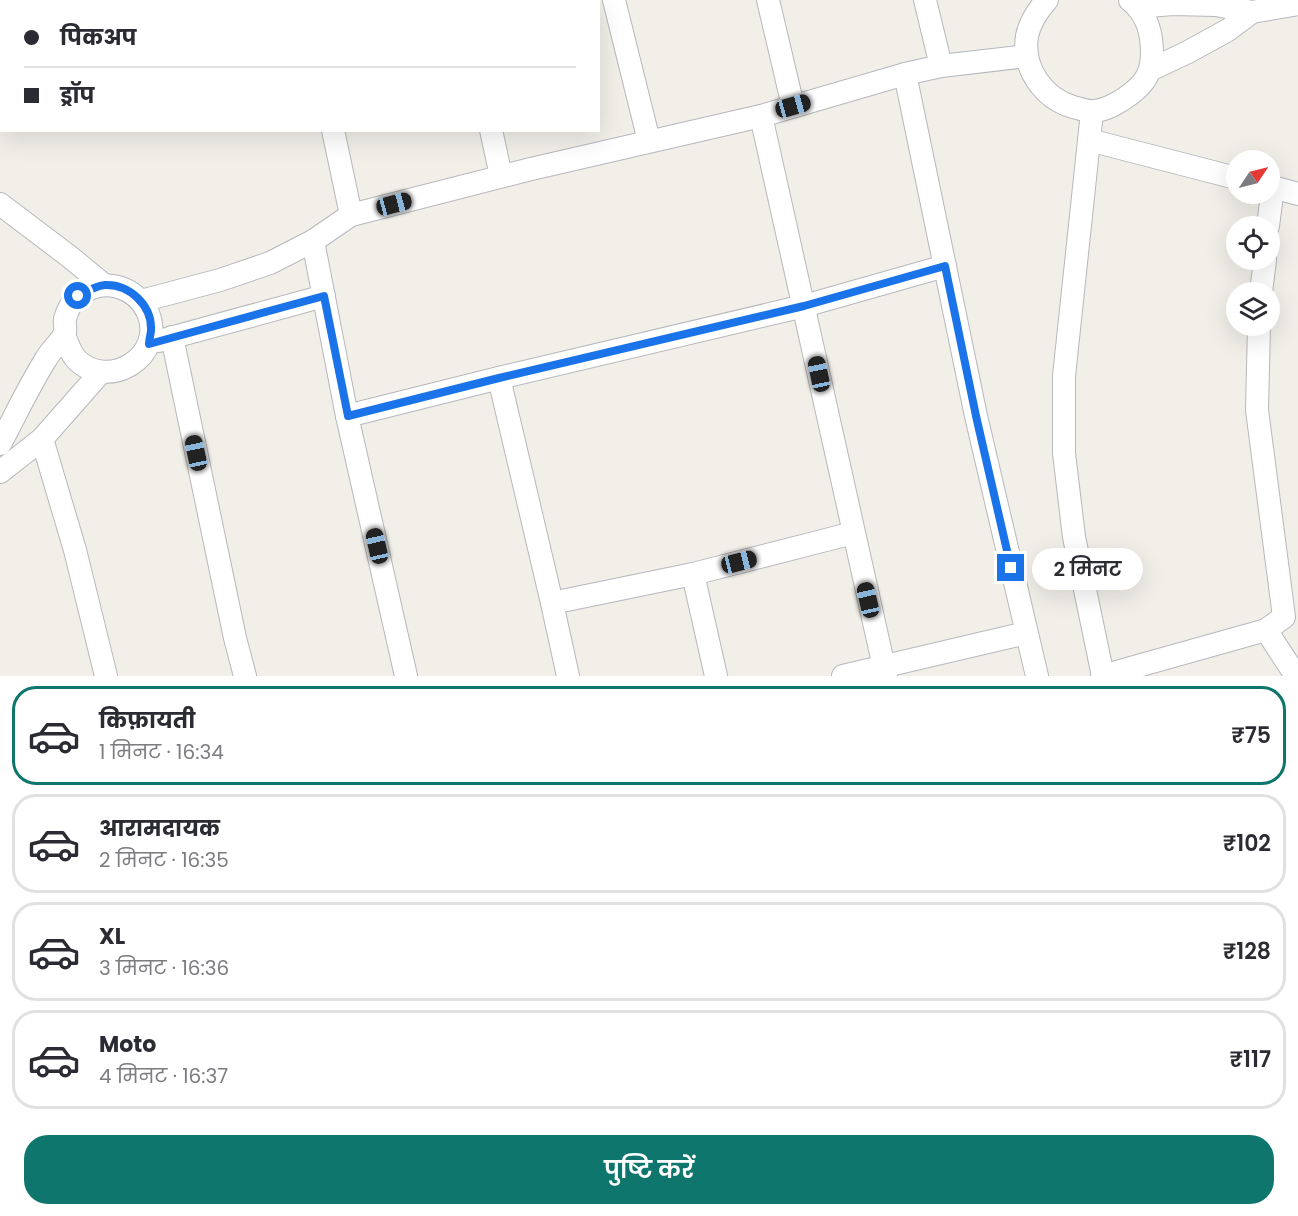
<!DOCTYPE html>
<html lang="hi">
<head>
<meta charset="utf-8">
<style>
	body { margin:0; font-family:Poppins,"Noto Sans Devanagari",sans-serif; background:#f7f7f7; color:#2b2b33; height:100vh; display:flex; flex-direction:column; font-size:22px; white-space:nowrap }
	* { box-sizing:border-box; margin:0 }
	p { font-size:20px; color:#7c7c81 }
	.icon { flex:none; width:33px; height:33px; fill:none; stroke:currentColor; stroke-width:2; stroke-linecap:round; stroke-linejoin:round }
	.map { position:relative; height:676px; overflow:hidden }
	.details { display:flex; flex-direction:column; background:#fff; flex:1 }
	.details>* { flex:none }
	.guide { position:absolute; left:0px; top:0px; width:600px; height:132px; box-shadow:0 6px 24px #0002; display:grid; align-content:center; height:132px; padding:0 24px; background:#fff }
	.needle { width:39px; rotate:55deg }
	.controls { position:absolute; left:1226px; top:150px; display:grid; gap:12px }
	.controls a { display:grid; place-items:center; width:54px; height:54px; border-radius:50%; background:#fff; box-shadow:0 6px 24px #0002; font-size:30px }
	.end { position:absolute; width:27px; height:27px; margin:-14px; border:8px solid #1a73e8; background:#fff; box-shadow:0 0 0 3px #fff }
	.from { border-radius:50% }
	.bubble { position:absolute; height:42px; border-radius:21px; background:#fff; box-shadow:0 6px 24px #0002; font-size:20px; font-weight:600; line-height:42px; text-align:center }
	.car { position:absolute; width:18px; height:36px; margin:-18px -9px; border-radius:8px; box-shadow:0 0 4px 2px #0007; background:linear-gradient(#222 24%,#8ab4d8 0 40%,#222 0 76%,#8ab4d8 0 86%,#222 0) }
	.guide b { display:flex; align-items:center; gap:21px; height:57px; font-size:22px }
	.guide b+b { border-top:2px solid #e1e1e2 }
	.guide i { width:15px; height:15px; background:#2b2b33 }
	ul { padding:10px 0 0; list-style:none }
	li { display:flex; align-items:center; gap:18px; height:99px; margin:0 12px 9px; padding:0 12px; border:3px solid #e1e1e2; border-radius:24px }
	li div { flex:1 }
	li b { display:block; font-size:22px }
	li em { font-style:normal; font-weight:600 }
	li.on { border-color:#0f766e }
	li>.icon { width:54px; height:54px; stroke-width:1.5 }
	.cta { display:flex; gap:12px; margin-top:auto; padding:12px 24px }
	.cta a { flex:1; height:69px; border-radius:24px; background:#0f766e; color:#fff; font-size:24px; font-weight:600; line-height:69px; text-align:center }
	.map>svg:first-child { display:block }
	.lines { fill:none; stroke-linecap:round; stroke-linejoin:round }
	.minor-casing { stroke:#b5b8bc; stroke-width:24 }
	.minor { stroke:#fff; stroke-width:22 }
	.route { stroke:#1a73e8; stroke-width:8 }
</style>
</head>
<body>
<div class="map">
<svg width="1298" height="676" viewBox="0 0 1298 676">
	<rect width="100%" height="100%" fill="#f1efe8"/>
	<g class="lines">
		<defs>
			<g id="minor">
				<polyline points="305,0 306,2"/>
				<polyline points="462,0 463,2"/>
				<polyline points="614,0 649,141"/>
				<polyline points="768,0 793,106"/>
				<polyline points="925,0 941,66"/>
				<path d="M 1047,0 C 1038,10 1030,22 1027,36 C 1022,68 1043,98 1073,107 C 1078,108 1085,111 1091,111 C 1104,112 1122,101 1132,93 C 1146,82 1152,71 1152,53 C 1152,32 1147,14 1130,0"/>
				<polyline points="1138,7 1172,4 1216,5 1252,12 1228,30 1188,52 1150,70"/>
				<polyline points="1252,12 1298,4"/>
				<polyline points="1027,56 941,66 905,74 976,416 1037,676"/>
				<polyline points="1092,112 1064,376 1064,453 1074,537 1103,676"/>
				<polyline points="761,116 886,676"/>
				<polyline points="333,130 351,215"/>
				<polyline points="491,130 501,176"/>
				<polyline points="1089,140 1236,178"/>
				<polyline points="1269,186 1298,194"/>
				<polyline points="0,204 70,257 104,285"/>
				<polyline points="1268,226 1273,187"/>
				<polyline points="313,241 347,416 406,676"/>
				<polyline points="1261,292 1265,260"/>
				<polyline points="141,301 220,280 270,263 313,241 351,215 531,169 761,116 905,74"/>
				<polyline points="172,337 235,638 245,676"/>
				<polyline points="159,341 324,296"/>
				<polyline points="499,378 552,603 568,676"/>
				<polyline points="347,416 499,378 804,306 945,266"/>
				<polyline points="42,439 75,550 106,676"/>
				<path d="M 0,444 C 15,416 29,386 46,359 C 50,351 62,341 65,333 C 66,329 64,324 65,319 C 67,311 72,301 79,296 C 102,276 136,286 148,313 C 166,356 108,392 76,359 C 70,352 67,343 64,334"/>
				<polyline points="0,472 42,439 101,372"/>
				<polyline points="693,574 853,533"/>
				<polyline points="552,603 693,574 716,676"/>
				<polyline points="1266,630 1296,676"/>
				<polyline points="843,676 1026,633"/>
				<polyline points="1102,676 1266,630 1284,617 1257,410 1259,326"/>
			</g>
		</defs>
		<use href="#minor" class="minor-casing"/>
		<use href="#minor" class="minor"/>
	</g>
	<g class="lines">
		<path class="route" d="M 78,296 C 87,291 95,286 105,285 C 129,284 152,305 151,330 C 151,334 149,339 149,344 L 324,296 L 348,416 L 499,378 L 804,306 L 945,266 L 976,416 L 1011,568"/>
	</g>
</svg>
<div class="controls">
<a><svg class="needle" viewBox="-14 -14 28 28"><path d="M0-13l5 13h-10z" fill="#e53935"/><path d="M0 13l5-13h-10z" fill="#7c7c81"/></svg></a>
<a><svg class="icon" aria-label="locate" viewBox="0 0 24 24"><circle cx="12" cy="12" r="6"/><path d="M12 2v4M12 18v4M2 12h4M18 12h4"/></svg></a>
<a><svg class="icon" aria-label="layers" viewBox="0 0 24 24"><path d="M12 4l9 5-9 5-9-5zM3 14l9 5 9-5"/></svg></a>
</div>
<i class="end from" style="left:78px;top:296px"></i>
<i class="end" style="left:1011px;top:568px"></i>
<div class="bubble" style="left:1032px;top:548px;width:111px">2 मिनट</div>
<i class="car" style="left:793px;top:106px;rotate:74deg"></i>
<i class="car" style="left:394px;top:204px;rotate:75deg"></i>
<i class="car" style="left:819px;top:374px;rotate:348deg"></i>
<i class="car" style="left:196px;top:453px;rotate:348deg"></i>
<i class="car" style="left:377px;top:546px;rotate:347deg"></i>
<i class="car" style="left:739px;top:562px;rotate:76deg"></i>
<i class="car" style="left:868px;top:600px;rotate:347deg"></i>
<div class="guide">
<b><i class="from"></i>पिकअप</b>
<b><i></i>ड्रॉप</b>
</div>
</div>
<section class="details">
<ul>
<li class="on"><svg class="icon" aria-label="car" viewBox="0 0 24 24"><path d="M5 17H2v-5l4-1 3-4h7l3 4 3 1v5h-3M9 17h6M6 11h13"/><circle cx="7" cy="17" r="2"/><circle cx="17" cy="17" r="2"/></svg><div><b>किफ़ायती</b><p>1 मिनट · 16:34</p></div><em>₹75</em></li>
<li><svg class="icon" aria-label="car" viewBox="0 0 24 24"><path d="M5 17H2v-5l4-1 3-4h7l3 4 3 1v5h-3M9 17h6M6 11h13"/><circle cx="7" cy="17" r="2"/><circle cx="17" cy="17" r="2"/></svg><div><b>आरामदायक</b><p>2 मिनट · 16:35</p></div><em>₹102</em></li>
<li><svg class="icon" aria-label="car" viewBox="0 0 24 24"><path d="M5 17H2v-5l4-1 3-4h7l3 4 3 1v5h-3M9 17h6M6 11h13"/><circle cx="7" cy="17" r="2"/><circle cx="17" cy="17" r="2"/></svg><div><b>XL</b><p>3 मिनट · 16:36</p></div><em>₹128</em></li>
<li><svg class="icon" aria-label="car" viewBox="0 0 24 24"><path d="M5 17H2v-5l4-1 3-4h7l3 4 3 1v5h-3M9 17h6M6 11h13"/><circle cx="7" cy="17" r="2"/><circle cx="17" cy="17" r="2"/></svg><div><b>Moto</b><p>4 मिनट · 16:37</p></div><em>₹117</em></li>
</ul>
<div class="cta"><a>पुष्टि करें</a></div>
</section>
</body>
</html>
